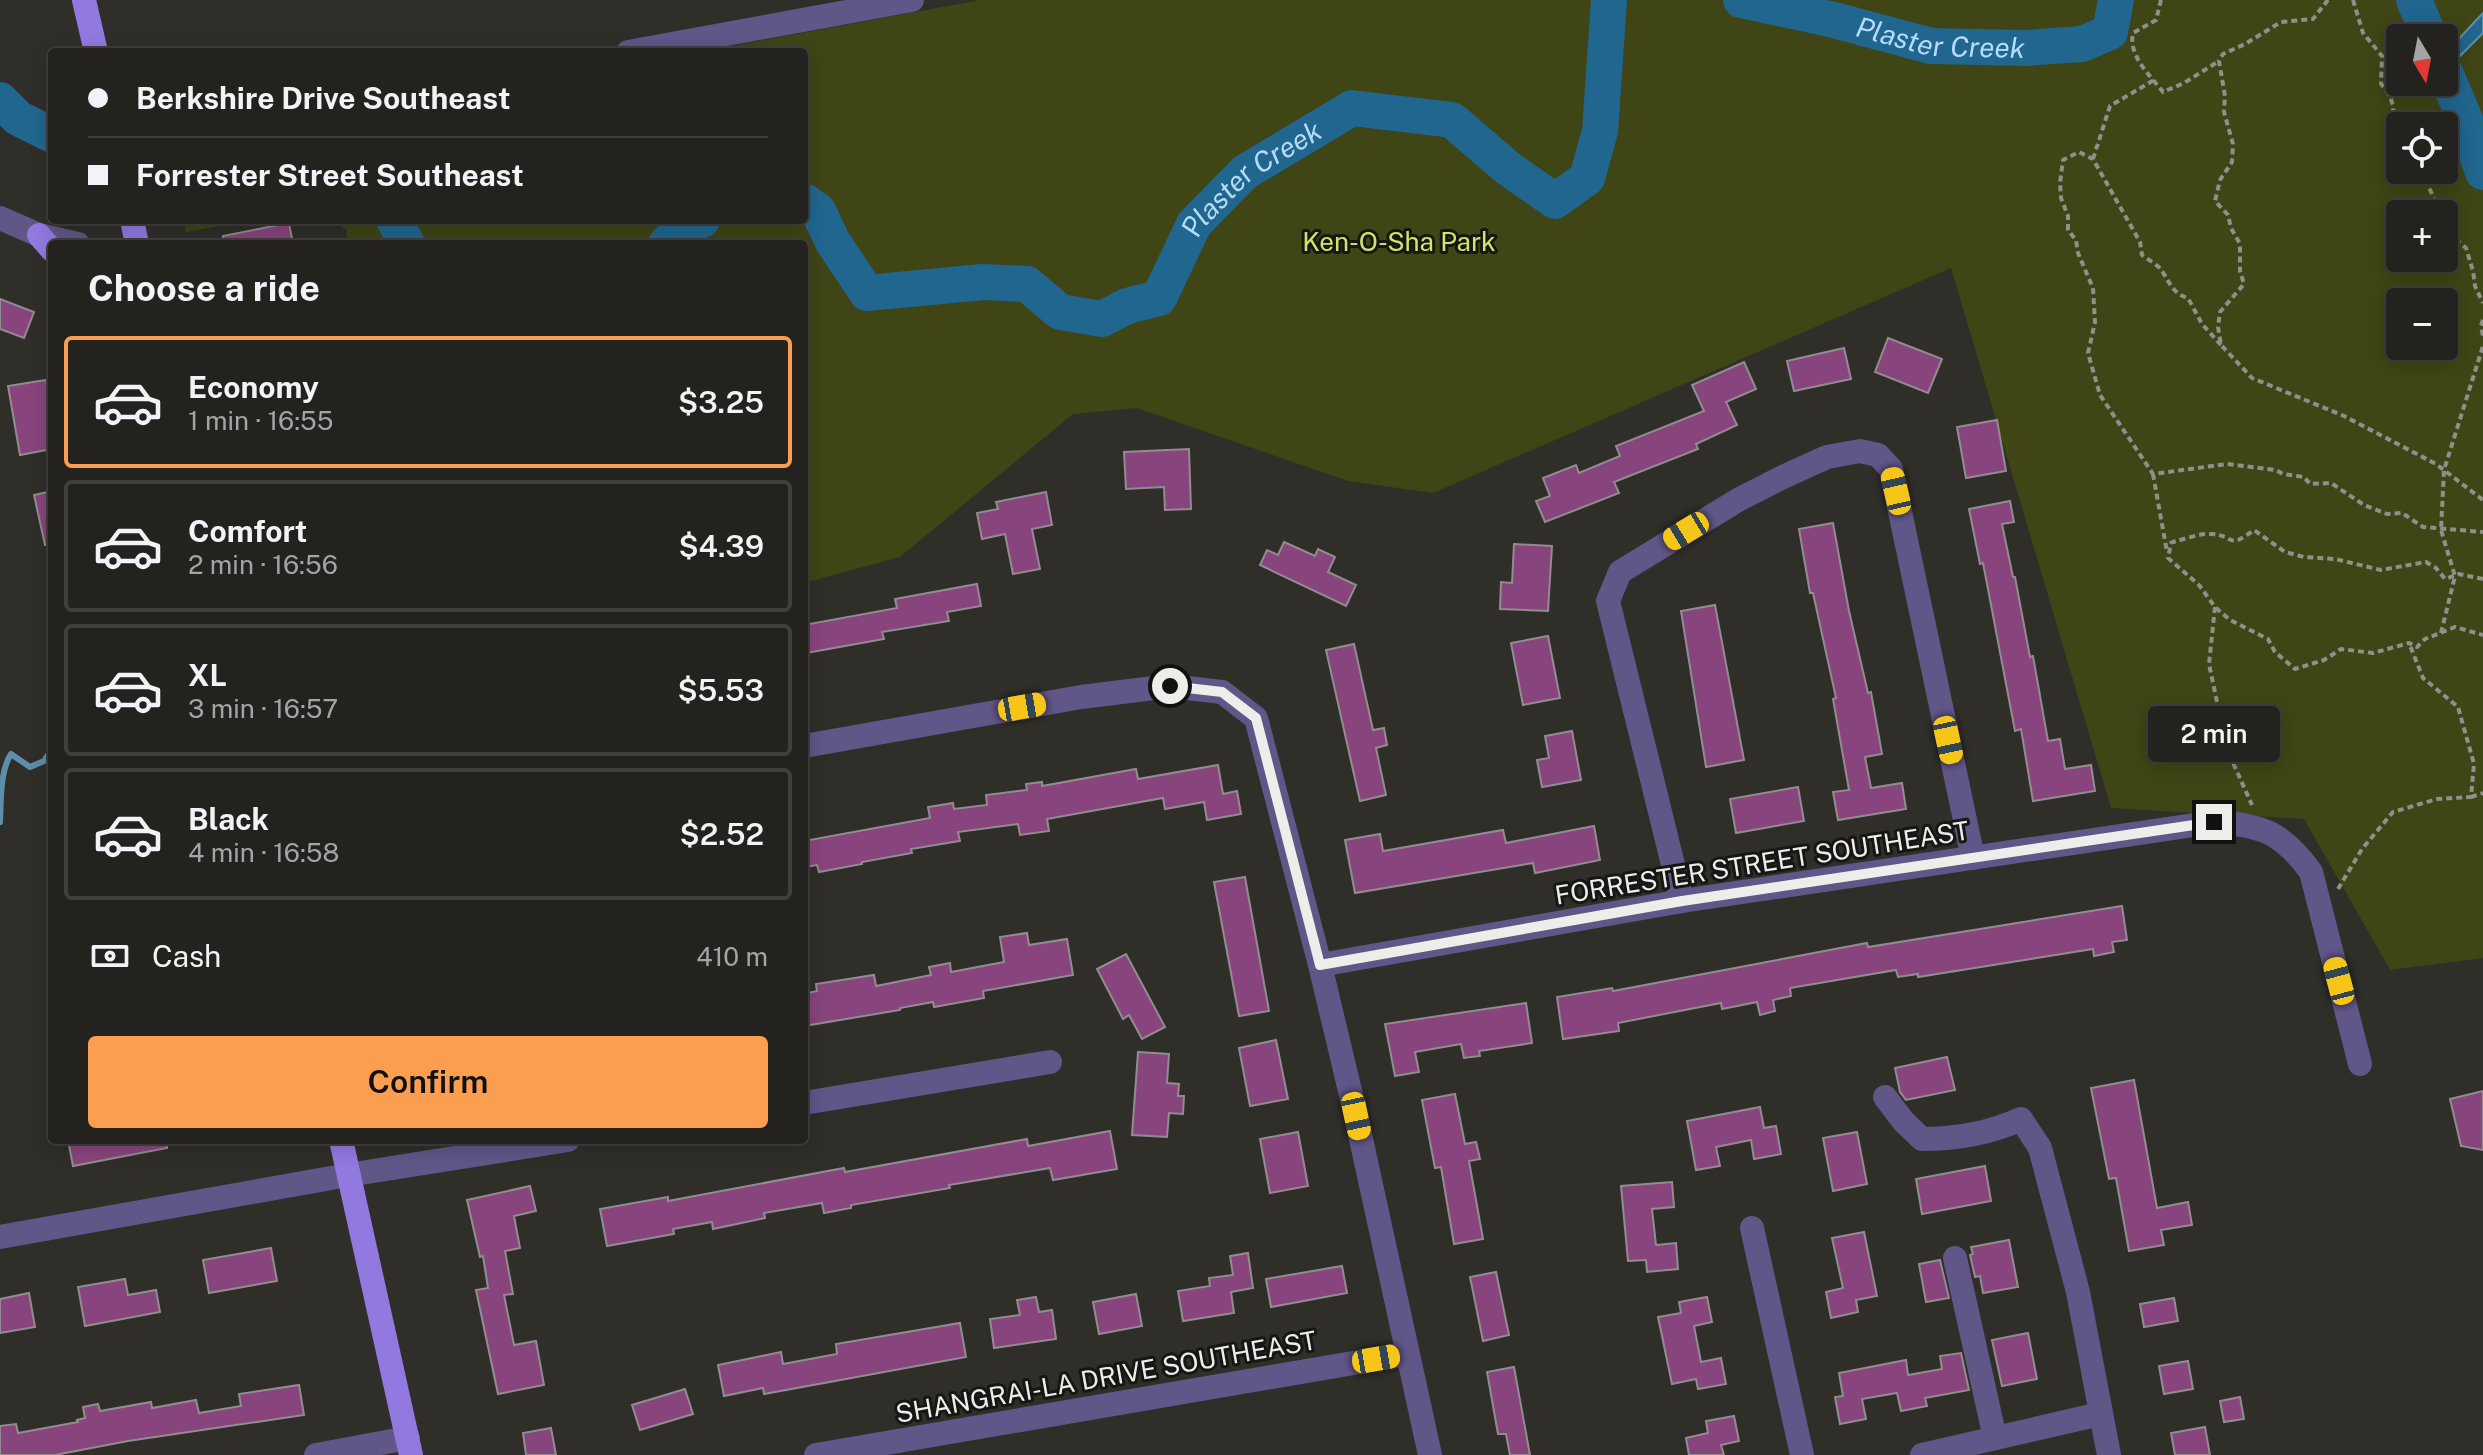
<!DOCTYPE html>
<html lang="en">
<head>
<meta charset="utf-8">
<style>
	body { margin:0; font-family:"Public Sans",sans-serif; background:#302f2c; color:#f1f3f6; height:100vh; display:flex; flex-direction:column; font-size:30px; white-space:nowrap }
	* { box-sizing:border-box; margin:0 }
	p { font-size:26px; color:#a3a4a4 }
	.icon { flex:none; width:44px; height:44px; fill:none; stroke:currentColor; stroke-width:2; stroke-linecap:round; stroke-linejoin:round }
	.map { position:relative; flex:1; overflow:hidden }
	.side { position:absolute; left:48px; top:240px; width:760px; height:904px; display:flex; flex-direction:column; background:#24221f; border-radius:8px; box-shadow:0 4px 20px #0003,0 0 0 2px #413f3d }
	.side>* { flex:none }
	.guide { position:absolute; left:48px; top:48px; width:760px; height:176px; border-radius:8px; box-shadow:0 4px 20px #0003,0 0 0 2px #413f3d; display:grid; align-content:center; height:176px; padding:0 40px; background:#24221f }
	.needle { width:52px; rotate:170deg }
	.fabs { position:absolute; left:2386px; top:24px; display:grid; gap:16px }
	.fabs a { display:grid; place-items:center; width:72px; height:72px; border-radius:8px; background:#24221f; box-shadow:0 4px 20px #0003,0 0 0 2px #413f3d; font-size:40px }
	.end { position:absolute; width:36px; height:36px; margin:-18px; border:10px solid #eeede9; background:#111; box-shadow:0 0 0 4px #111 }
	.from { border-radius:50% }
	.bubble { position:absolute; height:56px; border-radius:8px; background:#24221f; box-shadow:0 4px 20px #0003,0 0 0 2px #413f3d; font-size:26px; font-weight:600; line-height:56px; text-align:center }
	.car { position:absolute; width:24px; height:48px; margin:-24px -12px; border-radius:10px; box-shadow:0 0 6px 2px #0007; background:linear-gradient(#f5c518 24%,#345 0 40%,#f5c518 0 76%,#345 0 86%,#f5c518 0) }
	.guide b { display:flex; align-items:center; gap:28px; height:76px; font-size:30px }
	.guide b+b { border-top:2px solid #413f3d }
	.guide i { width:20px; height:20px; background:#f1f3f6 }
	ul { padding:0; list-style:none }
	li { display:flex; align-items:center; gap:24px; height:132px; margin:0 16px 12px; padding:0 24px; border:4px solid #413f3d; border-radius:8px }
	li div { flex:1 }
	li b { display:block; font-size:30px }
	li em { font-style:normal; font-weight:600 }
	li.active { border-color:#fb9e50 }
	li>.icon { width:72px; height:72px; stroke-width:1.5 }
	h2 { padding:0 40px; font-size:36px; line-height:96px }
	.pay { display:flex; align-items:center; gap:20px; height:88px; padding:0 40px; font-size:30px }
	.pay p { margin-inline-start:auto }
	.action { display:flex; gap:16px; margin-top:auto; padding:16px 40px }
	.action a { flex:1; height:92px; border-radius:8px; background:#fb9e50; color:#111; font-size:32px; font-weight:600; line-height:92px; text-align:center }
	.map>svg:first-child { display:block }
	.green { fill:#3f4515; fill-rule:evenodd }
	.water { fill:#21668f; stroke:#5e8eaa; stroke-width:2 }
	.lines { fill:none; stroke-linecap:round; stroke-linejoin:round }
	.stream { stroke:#5e8eaa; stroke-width:6 }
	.river { stroke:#21668f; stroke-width:36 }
	.building { fill:#88457d; stroke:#928c91; stroke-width:2 }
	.path { stroke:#918f8b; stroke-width:4; stroke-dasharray:6 4; stroke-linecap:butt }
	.minor { stroke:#605688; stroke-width:24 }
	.major { stroke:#9279e0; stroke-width:24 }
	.route { stroke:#eeede9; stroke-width:10 }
	.labels { text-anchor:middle; stroke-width:6; stroke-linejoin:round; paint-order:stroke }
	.park-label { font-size:26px; fill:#d2e369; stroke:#171614 }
	.street-label { font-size:26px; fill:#eeede9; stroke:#171614 }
	.water-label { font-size:28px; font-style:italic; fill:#b4dcfa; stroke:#171614 }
</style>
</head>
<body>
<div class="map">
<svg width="2483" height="1455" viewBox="0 0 2483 1455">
	<rect width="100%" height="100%" fill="#302e29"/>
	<g class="green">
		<path d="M 980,0 L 2483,0 L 2483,958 L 2390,970 L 2304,819 L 2111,808 L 1951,268 L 1433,493 L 1348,481 L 1137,408 L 1073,414 L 900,557 L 804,583 L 804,244 L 346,244 L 347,230 L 330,220 L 804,220 L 804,52 L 700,52 ZM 2400,38 L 2444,38 L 2444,82 L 2400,82 ZM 2400,126 L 2444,126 L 2444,170 L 2400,170 ZM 2400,214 L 2444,214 L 2444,258 L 2400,258 ZM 2400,302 L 2444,302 L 2444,346 L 2400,346 Z"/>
		<polygon points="183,220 252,220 186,232"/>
	</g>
	<polygon class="water" points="2483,13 2483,33 2460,56 2454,44"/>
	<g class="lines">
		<path class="stream" d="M 0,822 C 1,800 0,771 11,754 L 30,767 L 44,761 L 52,749"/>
		<g class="river">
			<path id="s1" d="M 1741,0 L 1834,20 L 1931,46 L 2026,48 L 2082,44 L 2110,32 L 2116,0"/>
			<polyline points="2414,0 2430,38"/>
			<polyline points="2444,70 2464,117 2483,172"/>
			<polyline points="0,100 18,118 52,135"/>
			<path id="s2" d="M 804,201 L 818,211 L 833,242 L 867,293 L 983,282 L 1027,284 L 1060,312 L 1102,319 L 1127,306 L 1159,298 L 1194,224 L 1245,172 L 1352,108 L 1452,120 L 1509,169 L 1555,201 L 1587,178 L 1600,131 L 1609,0"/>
			<polyline points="394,220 407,244"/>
			<polyline points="666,244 684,226 702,220"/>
		</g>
	</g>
	<g class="building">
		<polygon points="289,223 293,244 224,244 223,236"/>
		<polygon points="0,299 34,312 24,338 0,329"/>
		<polygon points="1888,338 1942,359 1928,393 1875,372"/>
		<polygon points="1844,348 1851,379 1794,391 1787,361"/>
		<polygon points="1744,362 1756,389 1726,402 1737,425 1696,444 1698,449 1614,482 1619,493 1545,522 1536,501 1550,496 1543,478 1576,465 1579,473 1620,456 1616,446 1704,411 1692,385"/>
		<polygon points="46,380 52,412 52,449 20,455 8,386"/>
		<polygon points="1997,420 2006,471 1966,478 1957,427"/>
		<polygon points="1189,449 1191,509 1165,510 1164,487 1126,489 1124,452"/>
		<polygon points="52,491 52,545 45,545 34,495"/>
		<polygon points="1046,492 1052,525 1032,529 1040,569 1013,574 1005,534 982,539 977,513 998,509 996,502"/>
		<polygon points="2010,501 2014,522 2002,524 2013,577 2015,577 2030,657 2033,656 2048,741 2060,739 2065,769 2091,765 2095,791 2033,801 2021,729 2015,731 1983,563 1980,564 1969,509"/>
		<polygon points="1833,523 1849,611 1868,693 1871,692 1882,754 1865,757 1871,788 1902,783 1906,809 1838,820 1833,792 1849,790 1833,699 1836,698 1813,593 1810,593 1799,529"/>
		<polygon points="1284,542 1315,556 1318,549 1335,557 1328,572 1356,585 1346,606 1260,565 1267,550 1278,555"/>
		<polygon points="1514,544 1552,546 1548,611 1500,609 1501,582 1512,583"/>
		<polygon points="977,584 981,606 947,612 949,621 882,632 884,639 806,653 804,625 897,608 895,599"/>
		<polygon points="1715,605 1744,760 1706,767 1681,611"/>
		<polygon points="1548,636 1560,698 1523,705 1511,643"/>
		<polygon points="1354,644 1373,730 1384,728 1387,745 1376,748 1386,795 1360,801 1326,650"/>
		<polygon points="1572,731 1581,780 1542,787 1537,760 1549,758 1545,736"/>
		<polygon points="1218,765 1223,794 1237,791 1241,814 1207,820 1204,802 1165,809 1163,798 1047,819 1049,831 1020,835 1018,824 958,832 960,841 911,849 912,853 862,862 862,864 819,872 817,865 804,867 804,841 930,818 928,807 953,803 954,809 987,805 986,795 1027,790 1026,784 1042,782 1042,786 1136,769 1138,779"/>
		<polygon points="1798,787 1804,821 1736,833 1730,799"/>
		<polygon points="1594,826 1600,860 1535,873 1533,863 1355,893 1345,840 1380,834 1383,851 1503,830 1506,843"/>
		<polygon points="1245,877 1269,1011 1239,1016 1214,882"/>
		<polygon points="2122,906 2127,940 2112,942 2114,952 2094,956 2093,949 1918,977 1918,974 1898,977 1896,970 1790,988 1791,996 1773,1000 1775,1011 1760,1015 1757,1002 1722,1009 1721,1003 1618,1023 1619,1031 1563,1039 1557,997 1612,988 1613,991 1867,943 1868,947"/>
		<polygon points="1027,933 1029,945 1067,939 1073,975 983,991 984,998 934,1007 933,1002 900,1008 900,1010 804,1026 804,994 817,991 816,984 874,975 876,986 931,975 929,967 950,963 951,972 1004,962 1000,937"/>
		<polygon points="1126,954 1165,1027 1142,1039 1129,1015 1123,1019 1097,969"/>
		<polygon points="1526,1003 1532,1043 1479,1051 1480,1056 1464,1058 1461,1044 1415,1052 1419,1072 1395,1076 1385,1024"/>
		<polygon points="1276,1040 1288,1099 1250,1106 1239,1048"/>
		<polygon points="1138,1052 1169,1054 1167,1083 1179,1084 1178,1096 1184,1096 1183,1114 1169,1113 1167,1137 1132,1135"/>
		<polygon points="1947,1057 1955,1090 1906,1100 1900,1092 1895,1068"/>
		<polygon points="2134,1080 2157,1208 2188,1202 2192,1225 2161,1230 2164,1245 2129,1251 2116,1178 2109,1179 2091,1088"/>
		<polygon points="2483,1091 2483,1150 2461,1146 2450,1099"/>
		<polygon points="1455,1094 1465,1144 1476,1142 1480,1159 1469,1161 1483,1239 1454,1244 1441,1167 1435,1168 1422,1100"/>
		<polygon points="1760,1107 1764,1128 1776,1126 1781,1154 1754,1159 1751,1140 1716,1147 1720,1166 1696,1170 1687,1121"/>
		<polygon points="1110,1131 1117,1169 1053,1180 1050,1168 949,1185 950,1188 851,1205 851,1208 824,1213 822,1203 764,1213 765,1218 713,1229 712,1222 673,1229 674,1234 607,1246 600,1209 668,1197 668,1201 844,1168 845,1172 1027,1139 1028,1146"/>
		<polygon points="1298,1132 1308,1186 1270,1193 1260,1139"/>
		<polygon points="1857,1132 1867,1184 1833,1191 1823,1138"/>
		<polygon points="68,1140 166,1140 167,1148 73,1166"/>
		<polygon points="1985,1166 1991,1201 1922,1214 1916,1179"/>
		<polygon points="1672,1182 1674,1207 1652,1209 1656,1245 1676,1243 1678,1269 1647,1272 1646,1260 1628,1261 1621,1186"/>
		<polygon points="530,1186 536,1211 514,1216 520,1248 505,1251 513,1294 504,1295 514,1345 536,1341 544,1385 498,1394 476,1290 488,1288 483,1256 480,1257 467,1200"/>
		<polygon points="1864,1232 1877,1296 1856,1300 1858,1312 1831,1318 1826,1292 1843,1288 1832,1238"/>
		<polygon points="2009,1240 2018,1287 1983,1293 1980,1276 1975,1277 1970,1255 1973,1254 1971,1247"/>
		<polygon points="271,1248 277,1281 209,1293 203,1260"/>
		<polygon points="1248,1253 1253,1288 1231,1292 1234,1313 1183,1321 1178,1291 1210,1286 1209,1278 1233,1275 1230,1256"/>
		<polygon points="1940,1260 1949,1298 1926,1302 1919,1264"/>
		<polygon points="1342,1266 1347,1293 1271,1307 1266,1279"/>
		<polygon points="1496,1272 1509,1335 1483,1341 1470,1277"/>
		<polygon points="125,1279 128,1295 156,1290 160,1312 85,1326 78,1287"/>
		<polygon points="29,1293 35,1327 0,1333 0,1299"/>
		<polygon points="1136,1294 1142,1326 1099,1334 1093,1302"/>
		<polygon points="1036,1297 1039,1312 1052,1310 1056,1339 994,1348 990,1319 1020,1315 1017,1300"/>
		<polygon points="1707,1297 1712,1322 1694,1326 1701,1362 1721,1358 1726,1384 1698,1389 1696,1379 1672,1384 1658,1317 1681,1313 1679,1302"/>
		<polygon points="2174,1298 2178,1321 2144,1327 2140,1304"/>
		<polygon points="960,1323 966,1357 764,1394 763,1388 724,1396 718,1365 781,1352 783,1364 837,1354 836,1344"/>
		<polygon points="2028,1333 2037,1379 2002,1386 1992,1340"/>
		<polygon points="1961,1353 1969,1390 1925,1398 1927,1406 1901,1411 1897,1393 1862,1399 1866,1419 1840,1424 1835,1397 1843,1396 1839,1373 1906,1360 1908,1375 1942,1369 1940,1356"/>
		<polygon points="2188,1361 2193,1389 2164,1394 2159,1366"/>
		<polygon points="1514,1367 1530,1455 1510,1455 1506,1434 1498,1434 1487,1372"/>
		<polygon points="299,1385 304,1415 128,1441 55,1455 0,1455 0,1426 16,1424 18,1433 78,1422 77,1420 85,1418 83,1407 98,1404 100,1411 151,1402 152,1408 196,1400 199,1413 241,1406 239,1394"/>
		<polygon points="685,1389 693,1414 640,1430 632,1405"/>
		<polygon points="2240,1397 2244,1419 2224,1422 2220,1401"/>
		<polygon points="1734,1416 1739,1441 1721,1445 1724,1455 1689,1455 1686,1438 1708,1433 1706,1421"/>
		<polygon points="2205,1427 2210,1455 2175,1455 2171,1433"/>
		<polygon points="551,1428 556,1455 526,1455 523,1433"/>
	</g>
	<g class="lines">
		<g class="path">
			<path d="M 2161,0 L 2156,20 L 2133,33 C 2128,56 2150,75 2163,92 L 2184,83 L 2219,61"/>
			<polyline points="2328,0 2313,19 2281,22 2245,44 2223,54 2219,61 2225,96 2224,112 2233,144 2232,162 2220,180 2215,201 2228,215 2231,228 2240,244 2240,271 2244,284 2220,312 2218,327 2221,345 2252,378 2344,416 2436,464 2483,500"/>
			<path d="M 2353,0 L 2363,33 L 2382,56 L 2381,84 C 2402,107 2387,118 2400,141"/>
			<polyline points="2093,159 2110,106 2154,80"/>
			<polyline points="2422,170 2440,214"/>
			<polyline points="2444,223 2454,238 2466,248 2473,271 2475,286 2483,303"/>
			<polyline points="2483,320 2481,326 2483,336"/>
			<path d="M 2221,345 L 2202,324 L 2188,298 C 2173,294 2170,283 2162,271 C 2159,265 2148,260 2142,255 L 2140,242 L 2093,159 L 2079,152 L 2063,160 L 2060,183 L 2061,198 L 2068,216 L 2068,230 L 2076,240 L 2078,253 L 2093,288 L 2095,322 L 2088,353 L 2100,395 L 2153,474 L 2227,464 L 2276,470 L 2283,474 L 2304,477 L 2310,484 L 2331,483 L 2364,505 L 2387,514 L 2402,513 L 2423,527 L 2483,532"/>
			<polyline points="2153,474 2167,552"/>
			<path d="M 2483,579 L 2459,574 L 2445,579 L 2436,568 L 2426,562 L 2381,570 L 2335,559 L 2304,557 L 2285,552 L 2254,530 C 2227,550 2236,536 2212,534 C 2200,533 2185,539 2173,542 L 2171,543 L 2168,558 L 2199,585 L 2215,607 L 2230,620 L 2268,639 L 2275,652 L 2295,669 L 2324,660 L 2341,649 L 2373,653 L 2409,643 L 2417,647 L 2425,639 L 2455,627 L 2483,635"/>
			<polyline points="2215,607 2209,664 2221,721 2234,765 2252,805"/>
			<polyline points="2441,633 2455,576 2441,530 2444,470 2483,346"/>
			<polyline points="2471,797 2483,793"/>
			<polyline points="2338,889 2362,849 2393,812 2437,799 2471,797 2474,764 2458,707 2423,678 2409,643"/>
		</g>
		<g class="minor">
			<polyline points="628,52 912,0"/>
			<polyline points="0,218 39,235 78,244"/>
			<polyline points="804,746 1081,697 1170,686 1222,692 1256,718 1320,965 1356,1116 1430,1455"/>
			<polyline points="1682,901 1608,601 1620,572 1738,500 1783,477 1827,457 1860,451 1878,455 1891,469 1973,858"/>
			<path d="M 1320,965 L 1682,901 L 2214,822 C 2262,825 2282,832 2311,872 L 2360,1064"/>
			<path d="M 1885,1097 L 1904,1122 L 1922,1139 C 1957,1139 1988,1134 2021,1119 L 2040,1148 L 2078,1292 L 2109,1455"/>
			<polyline points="804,1103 1050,1062"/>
			<polyline points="1752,1228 1802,1455"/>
			<polyline points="0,1237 348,1175 568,1140"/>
			<polyline points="1955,1258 1995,1438"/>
			<polyline points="316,1455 408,1438"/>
			<polyline points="816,1455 1406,1354"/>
			<polyline points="1922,1455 2100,1414"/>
		</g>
		<g class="major">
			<polyline points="84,0 96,52"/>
			<polyline points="132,220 137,244"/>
			<polyline points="39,235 52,250"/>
			<polyline points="341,1140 411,1455"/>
		</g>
	</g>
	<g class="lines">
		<polyline class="route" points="1170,686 1222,692 1256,718 1320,965 1682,901 2214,822"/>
	</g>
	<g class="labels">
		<g class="park-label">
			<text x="1399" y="251">Ken-O-Sha Park</text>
		</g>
		<g class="street-label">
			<text transform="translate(1762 863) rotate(-9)" y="9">FORRESTER STREET SOUTHEAST</text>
			<text transform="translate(1106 1377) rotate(-10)" y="9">SHANGRAI-LA DRIVE SOUTHEAST</text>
		</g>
		<g class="water-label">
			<text dy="10" stroke="none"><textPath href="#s1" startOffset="204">Plaster Creek</textPath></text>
			<text dy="10" stroke="none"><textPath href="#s2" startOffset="576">Plaster Creek</textPath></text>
		</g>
	</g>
</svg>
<div class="fabs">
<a><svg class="needle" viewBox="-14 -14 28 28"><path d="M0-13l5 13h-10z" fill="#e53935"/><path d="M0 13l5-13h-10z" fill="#a3a4a4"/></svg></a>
<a><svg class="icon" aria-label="locate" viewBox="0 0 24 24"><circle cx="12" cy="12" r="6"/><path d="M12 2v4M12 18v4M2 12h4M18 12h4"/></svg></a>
<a>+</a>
<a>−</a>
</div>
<i class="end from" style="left:1170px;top:686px"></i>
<i class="end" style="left:2214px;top:822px"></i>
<div class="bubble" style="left:2148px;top:706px;width:132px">2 min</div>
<i class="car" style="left:1896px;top:491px;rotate:347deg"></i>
<i class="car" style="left:1686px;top:531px;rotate:239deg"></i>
<i class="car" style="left:1022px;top:707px;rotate:80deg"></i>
<i class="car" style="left:1948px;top:740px;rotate:168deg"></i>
<i class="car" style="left:2339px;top:981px;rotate:345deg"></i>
<i class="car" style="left:1356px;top:1116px;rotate:168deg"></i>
<i class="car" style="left:1376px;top:1359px;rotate:80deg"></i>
<div class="guide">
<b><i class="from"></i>Berkshire Drive Southeast</b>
<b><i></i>Forrester Street Southeast</b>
</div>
<section class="side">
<h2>Choose a ride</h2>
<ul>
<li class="active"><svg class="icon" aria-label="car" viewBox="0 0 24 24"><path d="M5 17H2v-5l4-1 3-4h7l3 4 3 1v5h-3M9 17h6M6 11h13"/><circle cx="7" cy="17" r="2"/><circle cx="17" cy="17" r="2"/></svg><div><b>Economy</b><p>1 min · 16:55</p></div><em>$3.25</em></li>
<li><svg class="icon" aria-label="car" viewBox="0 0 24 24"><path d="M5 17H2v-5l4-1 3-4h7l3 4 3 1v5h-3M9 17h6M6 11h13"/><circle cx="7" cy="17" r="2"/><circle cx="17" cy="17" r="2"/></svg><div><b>Comfort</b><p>2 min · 16:56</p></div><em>$4.39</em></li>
<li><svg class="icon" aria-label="car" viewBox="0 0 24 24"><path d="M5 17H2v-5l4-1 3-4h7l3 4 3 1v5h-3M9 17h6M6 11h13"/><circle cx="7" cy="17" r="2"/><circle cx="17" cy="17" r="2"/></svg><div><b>XL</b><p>3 min · 16:57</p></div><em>$5.53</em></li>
<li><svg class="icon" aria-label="car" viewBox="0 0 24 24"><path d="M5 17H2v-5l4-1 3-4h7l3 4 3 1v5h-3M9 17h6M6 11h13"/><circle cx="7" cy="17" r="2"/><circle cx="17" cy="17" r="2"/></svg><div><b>Black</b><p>4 min · 16:58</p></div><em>$2.52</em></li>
</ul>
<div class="pay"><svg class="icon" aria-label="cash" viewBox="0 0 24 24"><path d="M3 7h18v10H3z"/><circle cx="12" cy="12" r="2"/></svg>Cash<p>410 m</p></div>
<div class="action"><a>Confirm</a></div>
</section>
</div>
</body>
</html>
